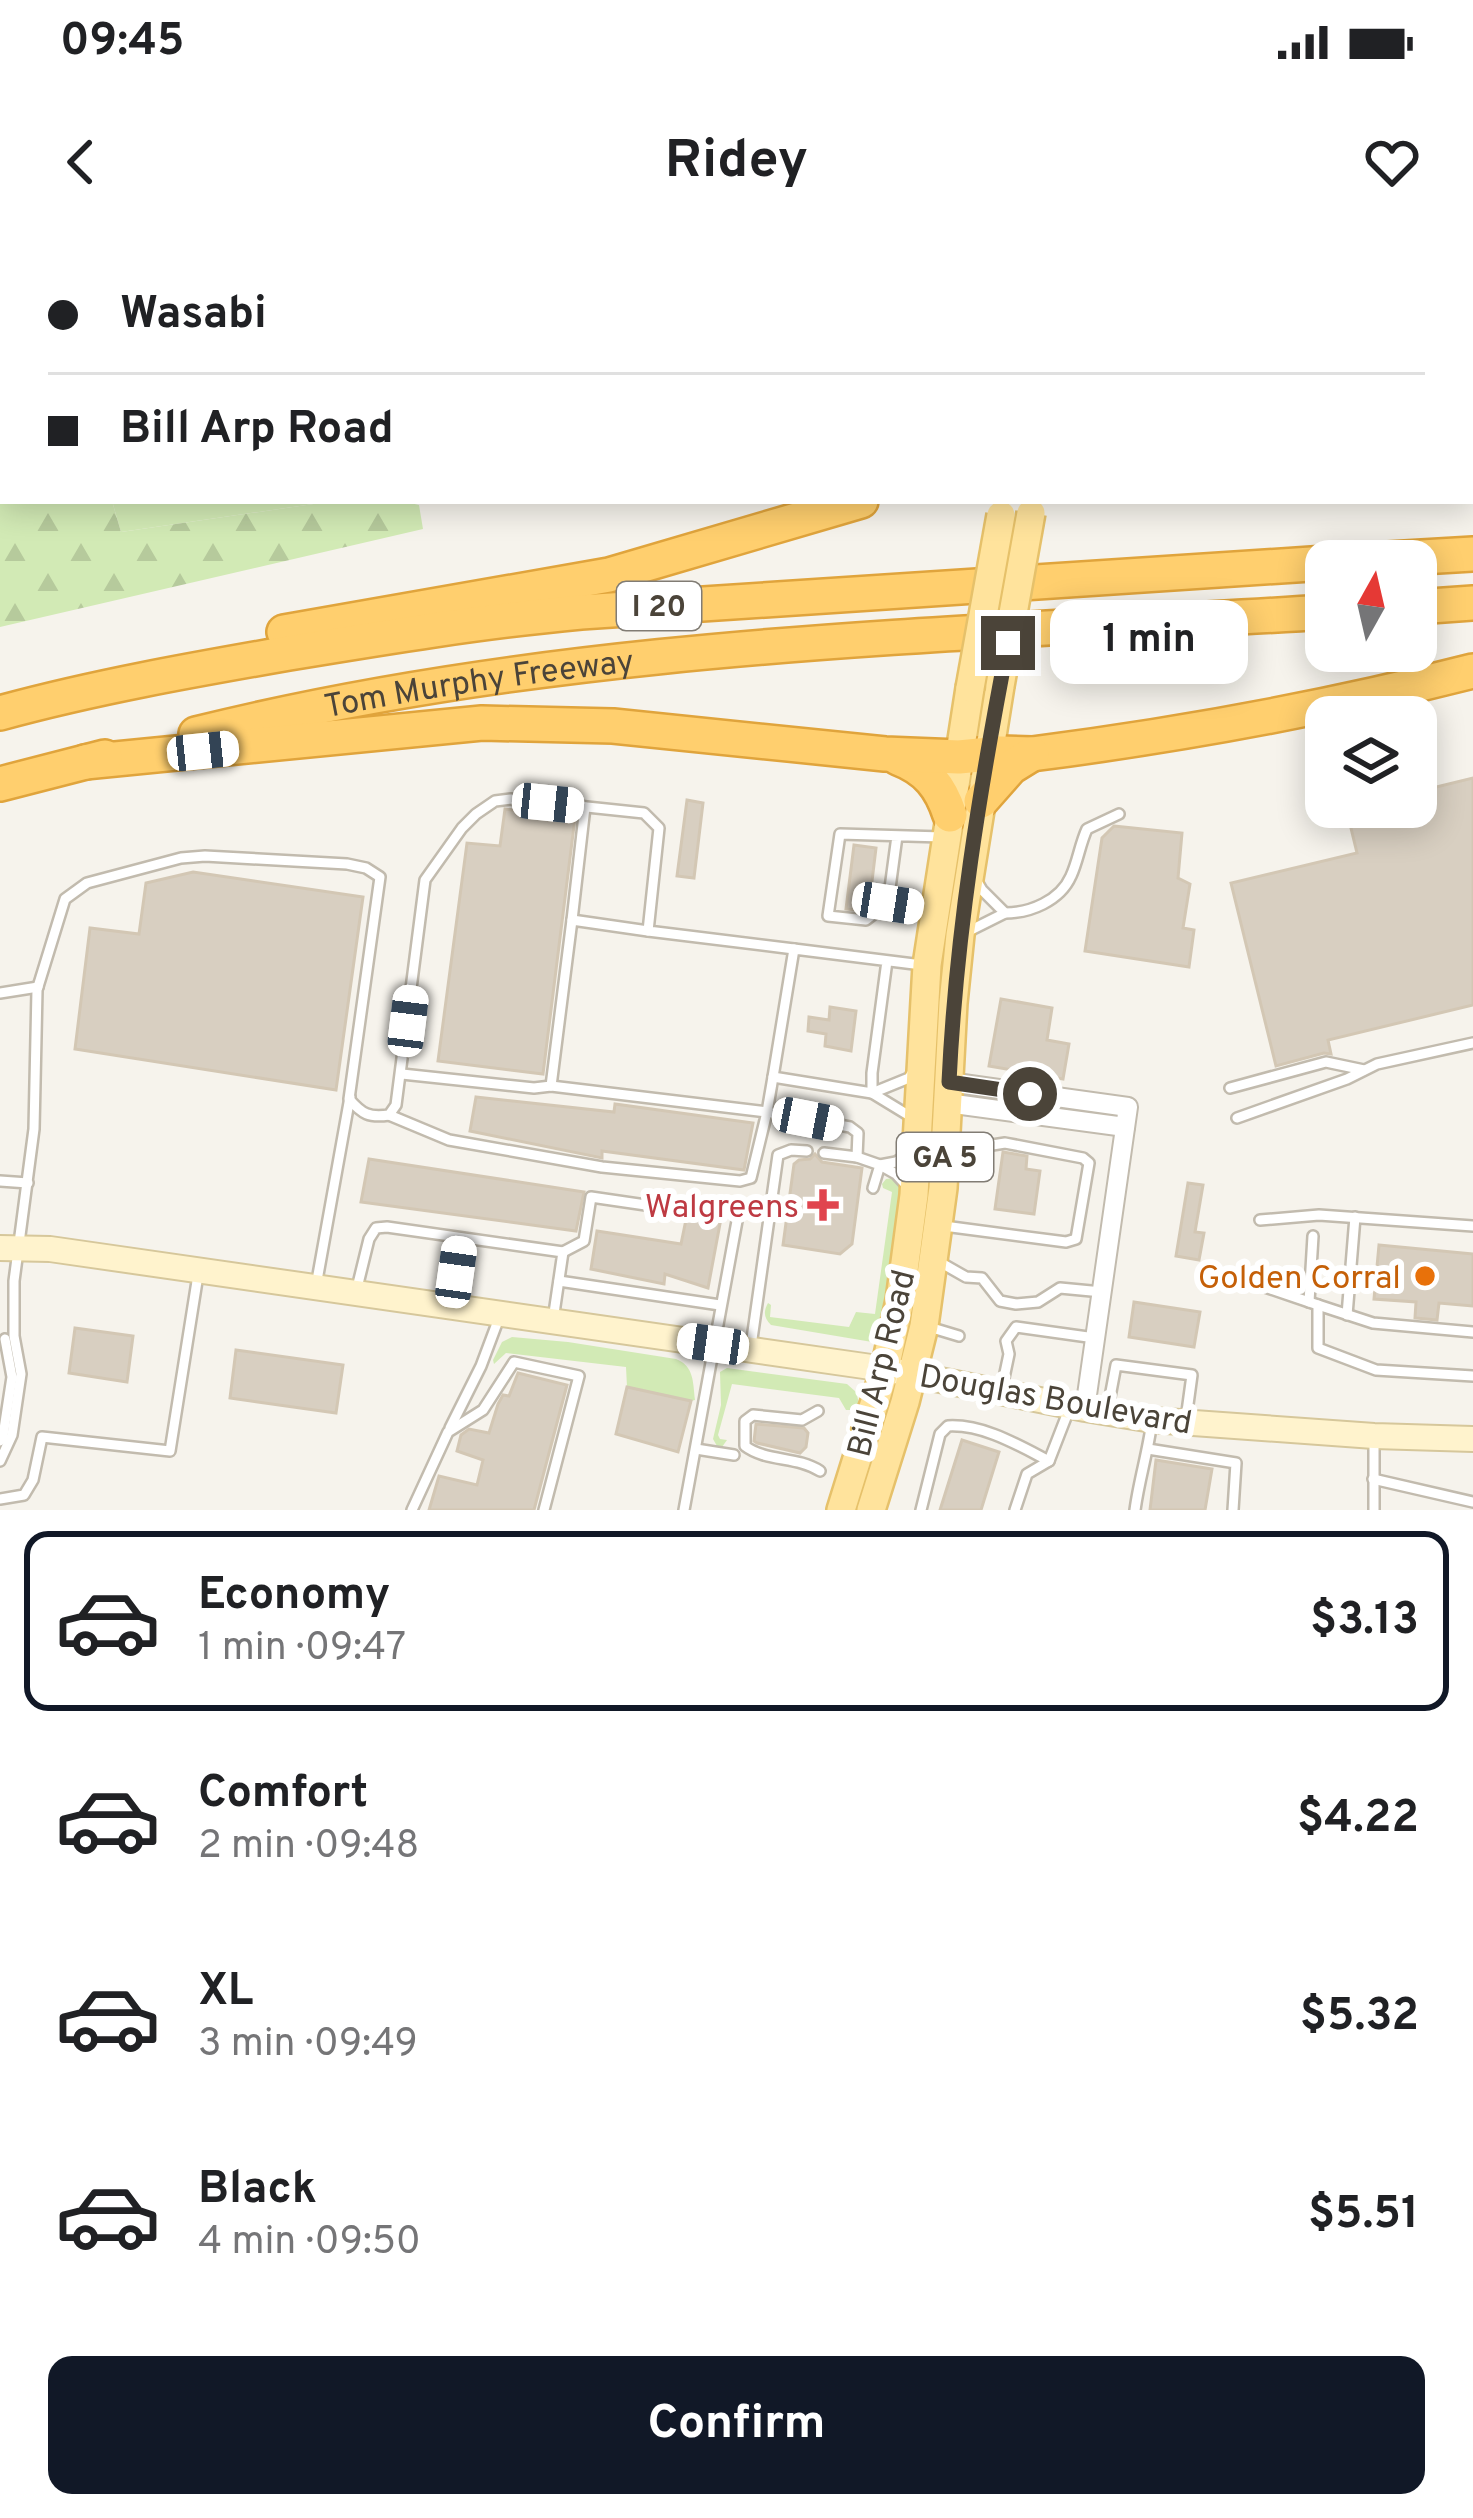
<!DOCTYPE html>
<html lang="en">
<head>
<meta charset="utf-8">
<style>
	body { margin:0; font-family:Overpass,sans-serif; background:#f2f2f2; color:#202124; height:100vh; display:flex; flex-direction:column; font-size:45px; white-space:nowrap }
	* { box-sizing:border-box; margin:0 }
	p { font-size:39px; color:#757577 }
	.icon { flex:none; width:66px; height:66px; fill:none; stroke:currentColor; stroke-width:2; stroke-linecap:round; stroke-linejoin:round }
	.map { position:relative; height:1270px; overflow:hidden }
	.details { display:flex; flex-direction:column; background:#fff; flex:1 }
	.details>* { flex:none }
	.guide { position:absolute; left:0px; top:0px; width:1473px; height:264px; box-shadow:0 6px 30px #0003; display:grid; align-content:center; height:264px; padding:0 48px; background:#fff }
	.needle { width:78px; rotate:8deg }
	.fabs { position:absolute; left:1305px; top:300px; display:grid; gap:24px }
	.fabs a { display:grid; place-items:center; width:132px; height:132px; border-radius:24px; background:#fff; box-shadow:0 6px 30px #0003; font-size:60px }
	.end { position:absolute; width:54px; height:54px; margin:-27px; border:15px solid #4b4439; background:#fff; box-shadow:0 0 0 6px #fff }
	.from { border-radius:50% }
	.bubble { position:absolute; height:84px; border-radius:24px; background:#fff; box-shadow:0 6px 30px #0003; font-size:39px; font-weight:700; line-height:84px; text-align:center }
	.car { position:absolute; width:36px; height:72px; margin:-36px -18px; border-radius:15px; box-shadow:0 0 9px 3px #0007; background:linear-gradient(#fff 24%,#345 0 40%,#fff 0 76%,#345 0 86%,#fff 0) }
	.guide b { display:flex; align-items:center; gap:42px; height:114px; font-size:45px }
	.guide b+b { border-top:3px solid #e0e0e0 }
	.guide i { width:30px; height:30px; background:#202124 }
	ul { padding:21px 0 0; list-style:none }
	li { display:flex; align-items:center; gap:36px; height:180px; margin:0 24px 18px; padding:0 24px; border:6px solid transparent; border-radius:24px }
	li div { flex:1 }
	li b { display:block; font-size:45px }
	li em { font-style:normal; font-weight:700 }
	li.selected { border-color:#111827 }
	li>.icon { width:108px; height:108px; stroke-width:1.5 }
	.button { display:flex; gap:24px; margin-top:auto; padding:24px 48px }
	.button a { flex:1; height:138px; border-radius:24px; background:#111827; color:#fff; font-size:48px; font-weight:700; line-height:138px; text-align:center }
	.status { display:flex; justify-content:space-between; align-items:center; height:84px; padding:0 60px; background:#fff; direction:ltr }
	.status svg { height:33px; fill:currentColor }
	header { display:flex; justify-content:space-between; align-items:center; height:156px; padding:0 48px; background:#fff; font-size:54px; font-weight:700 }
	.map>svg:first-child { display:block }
	.green { fill:#d2eab5 }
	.forest { fill:url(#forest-firs) }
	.building { fill:#d8cfc1; stroke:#d3c7b4; stroke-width:3 }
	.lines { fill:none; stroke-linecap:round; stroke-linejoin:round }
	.service-casing { stroke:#c2bbae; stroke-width:14 }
	.minor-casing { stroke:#c2bbae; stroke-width:22 }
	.secondary-casing { stroke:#d6c79b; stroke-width:28 }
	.primary-casing { stroke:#e6c16a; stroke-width:32 }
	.motorway-casing { stroke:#e0a43c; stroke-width:38 }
	.service { stroke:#fff; stroke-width:9 }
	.minor { stroke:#fff; stroke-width:18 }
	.secondary { stroke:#fff3cd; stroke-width:24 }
	.primary { stroke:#ffe39c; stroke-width:27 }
	.motorway { stroke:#ffcf6e; stroke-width:33 }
	.primary-bridge-casing { stroke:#e6c16a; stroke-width:32; stroke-linecap:butt }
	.primary-bridge { stroke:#ffe39c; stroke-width:27 }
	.route { stroke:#4b4439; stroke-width:15 }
	.health-dot { fill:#e0444e; stroke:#fff; stroke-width:4.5 }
	.food-dot { fill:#e8710a; stroke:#fff; stroke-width:4.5 }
	.labels { text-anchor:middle; stroke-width:12; stroke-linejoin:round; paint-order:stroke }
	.shield { fill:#fff; stroke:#817c74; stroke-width:3 }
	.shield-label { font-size:30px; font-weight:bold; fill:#4b4439 }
	.street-label { font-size:33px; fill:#4b4439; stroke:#fff }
	.health-label { font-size:33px; fill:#be3a42; stroke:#fff; text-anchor:end }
	.food-label { font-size:33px; fill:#c56008; stroke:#fff; text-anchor:end }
</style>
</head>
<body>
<div class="status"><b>09:45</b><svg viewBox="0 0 49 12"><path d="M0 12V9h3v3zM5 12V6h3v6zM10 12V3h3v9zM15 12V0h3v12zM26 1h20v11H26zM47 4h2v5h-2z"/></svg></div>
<header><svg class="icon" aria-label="back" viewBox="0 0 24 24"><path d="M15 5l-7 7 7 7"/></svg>Ridey<svg class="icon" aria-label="heart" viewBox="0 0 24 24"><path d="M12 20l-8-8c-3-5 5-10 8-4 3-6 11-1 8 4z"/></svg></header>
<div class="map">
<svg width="1473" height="1270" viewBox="0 0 1473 1270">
	<defs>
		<pattern id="forest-firs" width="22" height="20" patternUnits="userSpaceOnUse" patternTransform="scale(3)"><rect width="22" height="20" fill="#d2eab5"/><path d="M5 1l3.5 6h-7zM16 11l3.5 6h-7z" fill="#b6ca9c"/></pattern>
	</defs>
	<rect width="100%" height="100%" fill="#f6f3ec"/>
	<g class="green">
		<polygon points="0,0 411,0 411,3 3,3 3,140 0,139"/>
		<polygon points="112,261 334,261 121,292"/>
		<path d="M 894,938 L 901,948 L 883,1090 L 872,1102 L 771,1085 C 764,1078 763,1072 768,1063 L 771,1065 L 770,1077 L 849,1087 L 856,1072 L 875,1074 L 892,952 L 883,948 L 882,944 L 886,939 Z"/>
		<path d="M 512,1097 L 568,1102 L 676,1119 C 694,1126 693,1142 695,1160 L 691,1161 L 627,1147 L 626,1127 L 506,1113 L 494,1124 L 493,1120 L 502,1102 Z"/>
		<polygon points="727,1128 847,1144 856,1152 861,1170 846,1170 839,1158 732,1144 718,1195 720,1199 727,1200 722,1207 717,1206 713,1199 721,1165 720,1132"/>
	</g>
	<polygon class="forest" points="0,139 3,140 3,261 112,261 121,292 334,261 402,261 419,265 423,289 0,387"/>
	<g class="building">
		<polygon points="1473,538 1473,765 1328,800 1331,814 1324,813 1276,826 1231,643 1357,613 1350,584 1413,569 1416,567 1416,552"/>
		<polygon points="687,560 703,563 694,638 677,636"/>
		<polygon points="505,569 575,578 543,834 438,821 467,603 500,606"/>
		<polygon points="1114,586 1182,593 1178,638 1190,644 1183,688 1194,690 1189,727 1085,711 1102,598"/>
		<polygon points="854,605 876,608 869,666 863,671 846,669"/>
		<polygon points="193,632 363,657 336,850 75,809 90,688 139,694 146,643"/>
		<polygon points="1001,759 1052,768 1047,800 1069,804 1063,839 989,826"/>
		<polygon points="830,767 856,771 851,811 825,806 826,794 808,791 809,777 829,780"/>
		<polygon points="476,857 614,872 615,864 753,883 744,930 602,911 602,918 470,891"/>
		<polygon points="1003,912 1027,916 1026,929 1040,931 1034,974 995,969"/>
		<polygon points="815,914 822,922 862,928 852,1004 840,1014 783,1005 794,924 799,920 810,919"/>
		<polygon points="369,919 584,952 576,991 361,962"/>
		<polygon points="1188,943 1203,945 1195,992 1204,993 1199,1020 1176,1016"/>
		<polygon points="689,965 722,973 708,1048 665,1034 664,1044 591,1029 597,991 681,1004"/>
		<polygon points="1379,1005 1473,1014 1473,1066 1439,1063 1437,1080 1415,1078 1416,1062 1374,1059"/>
		<polygon points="1134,1062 1200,1072 1194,1107 1129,1097"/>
		<polygon points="75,1088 133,1096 127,1142 69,1133"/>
		<polygon points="236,1110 343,1125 336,1173 230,1158"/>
		<polygon points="518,1133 567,1145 534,1270 429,1270 439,1236 477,1245 483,1220 457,1211 461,1195 469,1189 489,1193 498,1164 503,1155 509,1156"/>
		<polygon points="627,1147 691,1161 678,1212 616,1194"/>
		<polygon points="756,1184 804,1188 808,1193 806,1207 800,1213 757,1203 754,1201"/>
		<polygon points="962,1200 999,1212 981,1270 940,1270"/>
		<polygon points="1156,1220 1212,1229 1205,1270 1150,1270"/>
	</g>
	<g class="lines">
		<defs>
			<g id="service">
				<polyline points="708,0 728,3"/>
				<polyline points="458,3 458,0"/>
				<polyline points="759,3 759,0"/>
				<polyline points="877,3 878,0"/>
				<polyline points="953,3 954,0"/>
				<polyline points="1139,3 1139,0"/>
				<polyline points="1196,3 1197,0"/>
				<polyline points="897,596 888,663 866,680 828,676 840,594 942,597"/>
				<polyline points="888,663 929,670"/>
				<path d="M 1005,673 C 1030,673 1060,661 1071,636 C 1078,621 1080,604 1087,589 L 1119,574"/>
				<polyline points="572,680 585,567"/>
				<polyline points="965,693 1005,673 982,650 975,638"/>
				<polyline points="887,721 872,833 872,853 773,837 794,709 922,725"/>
				<polyline points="0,753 38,747"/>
				<polyline points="773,837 767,872 850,887 858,893 857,917"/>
				<polyline points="551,846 572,680 648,691"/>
				<polyline points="1230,848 1326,822 1364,830"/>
				<polyline points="389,875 449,900 602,927 740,941 751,938 767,872 551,846 534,848 402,834"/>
				<polyline points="913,878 872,853 909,838 914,830"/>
				<polyline points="1237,878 1347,839 1377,824 1473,803"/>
				<polyline points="824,913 857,917 880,925 873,948"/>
				<polyline points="0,941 28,943"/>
				<polyline points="906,945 896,934 880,925 896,922 910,913"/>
				<polyline points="1260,980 1319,975 1473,986"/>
				<polyline points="944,986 1066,1002 1076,999 1089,923 1083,918 1005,903 948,912"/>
				<polyline points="563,1012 584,1001 591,957 673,969"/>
				<polyline points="936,1020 966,1037 982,1038 1000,1061 1016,1064 1038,1062 1060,1048 1102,1052"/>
				<polyline points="559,1041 720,1065"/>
				<polyline points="316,1046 350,857"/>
				<polyline points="1262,1046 1318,1065 1318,1108 1376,1130 1473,1136"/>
				<polyline points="356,1052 369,999 376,988 387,987 563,1012 553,1080"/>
				<polyline points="1309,1062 1313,996"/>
				<polyline points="451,1064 461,998"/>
				<polyline points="1318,1065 1373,1083 1473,1092"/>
				<polyline points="1347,1075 1355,977"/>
				<polyline points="929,1087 959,1096"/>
				<polyline points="751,1106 778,915 791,910 807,911"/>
				<polyline points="1001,1152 1009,1114 1006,1101 1016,1087 1095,1098"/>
				<path d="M 818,1171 L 802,1180 L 753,1175 L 745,1181 L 745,1206 C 766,1222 797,1216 820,1231"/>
				<polyline points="1107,1173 1116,1125 1192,1135 1186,1179"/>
				<polyline points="450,1188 481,1126 499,1078"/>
				<polyline points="0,1201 3,1196 12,1137 5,1099"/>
				<polyline points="1374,1201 1374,1270"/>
				<polyline points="696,1209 734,1215"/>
				<polyline points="1148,1209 1236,1223 1233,1270"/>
				<path d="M 0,1221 L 12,1195 L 21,1134 L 14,1096 L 14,1041 L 34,889 L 37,750 L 65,659 L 87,643 L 181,618 L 205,616 L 347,624 L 366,628 L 380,637 L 349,859 C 362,874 369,878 389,875 L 396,865 L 425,640 L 462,588 L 476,574 L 495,561 L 511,559 L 644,573 L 659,588 L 648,691 L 794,709"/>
				<polyline points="1373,1239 1473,1262"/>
				<polyline points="0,1259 24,1255 33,1240 42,1197 170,1211 198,1035"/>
				<polyline points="412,1270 448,1192 483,1170 514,1122 579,1136 544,1270"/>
				<polyline points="684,1270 737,981"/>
				<path d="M 921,1270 L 940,1194 L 948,1186 C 983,1184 1018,1205 1049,1221"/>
				<polyline points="1015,1270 1027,1234 1049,1221 1070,1167"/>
				<path d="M 1135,1270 C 1139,1240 1148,1212 1152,1181"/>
			</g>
			<g id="minor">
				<polyline points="949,842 1128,867 1085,1169"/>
				<polyline points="947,863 1125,887"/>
			</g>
			<g id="secondary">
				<polyline points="1051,3 1052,0"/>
				<polyline points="1085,3 1086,0"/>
				<polyline points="0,1008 50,1009 885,1129 1085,1169 1152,1180 1374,1196 1473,1199"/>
			</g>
			<g id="primary">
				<polyline points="841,1270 885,1129 900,1060 914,955 927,725 970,448"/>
				<polyline points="871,1270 905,1162 924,1086 943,948 953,763 960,695 1000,446"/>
			</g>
			<g id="motorway">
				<polyline points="1470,228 1473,229"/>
				<polyline points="1354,321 1473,314"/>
				<polyline points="1416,367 1473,363"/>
				<polyline points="284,392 609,335 861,261"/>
				<path d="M 0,473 C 95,447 192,430 289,413 C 386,397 483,381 581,372 L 1326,323"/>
				<path id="s1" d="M 196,494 C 565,402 949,396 1326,372"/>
				<path d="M 898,518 C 927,529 941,547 950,575"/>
				<path d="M 85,522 L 482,483 L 613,486 L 885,514 L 959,517 L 1000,513 L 1032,514 C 1180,495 1328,468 1473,431"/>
				<polyline points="0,544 105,517"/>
				<polyline points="981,561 1011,527 1032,514"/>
			</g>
		</defs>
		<use href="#service" class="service-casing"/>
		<use href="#minor" class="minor-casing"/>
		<use href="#secondary" class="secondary-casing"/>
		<use href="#primary" class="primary-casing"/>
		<use href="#motorway" class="motorway-casing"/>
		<use href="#service" class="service"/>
		<use href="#minor" class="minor"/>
		<use href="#secondary" class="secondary"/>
		<use href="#primary" class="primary"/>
		<use href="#motorway" class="motorway"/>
		<defs>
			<g id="primary-bridge">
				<polyline points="1000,446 1031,273"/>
				<polyline points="970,448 1001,275"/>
			</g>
		</defs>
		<use href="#primary-bridge" class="primary-bridge-casing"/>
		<use href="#primary-bridge" class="primary-bridge"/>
	</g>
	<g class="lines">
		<path class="route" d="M 1008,403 C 980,547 956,694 949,842 L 1030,854"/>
	</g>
	<path class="health-dot" d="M817 947h12v12h12v12h-12v12h-12v-12h-12v-12h12z"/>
	<circle class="food-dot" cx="1425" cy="1036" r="12"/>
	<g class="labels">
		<g class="shield">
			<rect x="617" y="342" width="84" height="48" rx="9"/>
			<rect x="897" y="893" width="96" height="48" rx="9"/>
		</g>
		<g class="shield-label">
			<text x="659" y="376">I 20</text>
			<text x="945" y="927">GA 5</text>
		</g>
		<g class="street-label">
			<text dy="12" stroke="none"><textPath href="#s1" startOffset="288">Tom Murphy Freeway</textPath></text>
			<text transform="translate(880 1123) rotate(-76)" y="12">Bill Arp Road</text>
			<text transform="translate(1056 1158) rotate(10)" y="12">Douglas Boulevard</text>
		</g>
		<g class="health-label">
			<text x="799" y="977">Walgreens</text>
		</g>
		<g class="food-label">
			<text x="1401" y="1048">Golden Corral</text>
		</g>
	</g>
</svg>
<div class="fabs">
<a><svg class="needle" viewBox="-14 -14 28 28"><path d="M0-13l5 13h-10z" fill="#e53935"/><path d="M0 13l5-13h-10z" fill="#757577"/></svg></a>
<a><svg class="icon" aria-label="layers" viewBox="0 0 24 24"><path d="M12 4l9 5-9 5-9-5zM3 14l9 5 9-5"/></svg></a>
</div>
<i class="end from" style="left:1030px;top:854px"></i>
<i class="end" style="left:1008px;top:403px"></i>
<div class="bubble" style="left:1050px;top:360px;width:198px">1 min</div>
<i class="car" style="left:203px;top:511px;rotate:84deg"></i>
<i class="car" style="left:548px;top:563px;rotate:96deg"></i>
<i class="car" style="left:888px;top:663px;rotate:99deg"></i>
<i class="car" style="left:408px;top:781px;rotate:7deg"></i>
<i class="car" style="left:808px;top:879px;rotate:101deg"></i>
<i class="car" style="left:456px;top:1032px;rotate:8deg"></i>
<i class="car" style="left:713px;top:1104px;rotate:278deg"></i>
<div class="guide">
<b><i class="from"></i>Wasabi</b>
<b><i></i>Bill Arp Road</b>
</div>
</div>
<section class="details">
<ul>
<li class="selected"><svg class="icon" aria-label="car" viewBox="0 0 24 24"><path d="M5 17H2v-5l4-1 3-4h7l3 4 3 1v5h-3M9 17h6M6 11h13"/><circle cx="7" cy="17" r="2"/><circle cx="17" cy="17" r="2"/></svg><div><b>Economy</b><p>1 min · 09:47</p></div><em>$3.13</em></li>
<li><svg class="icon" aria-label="car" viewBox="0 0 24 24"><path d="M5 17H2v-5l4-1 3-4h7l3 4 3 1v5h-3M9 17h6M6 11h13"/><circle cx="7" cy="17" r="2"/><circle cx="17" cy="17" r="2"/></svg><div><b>Comfort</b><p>2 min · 09:48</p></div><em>$4.22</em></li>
<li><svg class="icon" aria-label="car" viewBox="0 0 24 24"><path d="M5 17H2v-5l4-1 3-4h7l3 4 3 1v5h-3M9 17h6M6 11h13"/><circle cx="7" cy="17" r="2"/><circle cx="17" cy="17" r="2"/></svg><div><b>XL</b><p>3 min · 09:49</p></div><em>$5.32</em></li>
<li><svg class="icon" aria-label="car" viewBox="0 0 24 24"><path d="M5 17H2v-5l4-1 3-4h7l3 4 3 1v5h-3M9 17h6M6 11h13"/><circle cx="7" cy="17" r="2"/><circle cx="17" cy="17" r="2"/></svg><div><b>Black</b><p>4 min · 09:50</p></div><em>$5.51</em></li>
</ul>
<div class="button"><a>Confirm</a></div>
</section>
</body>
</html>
